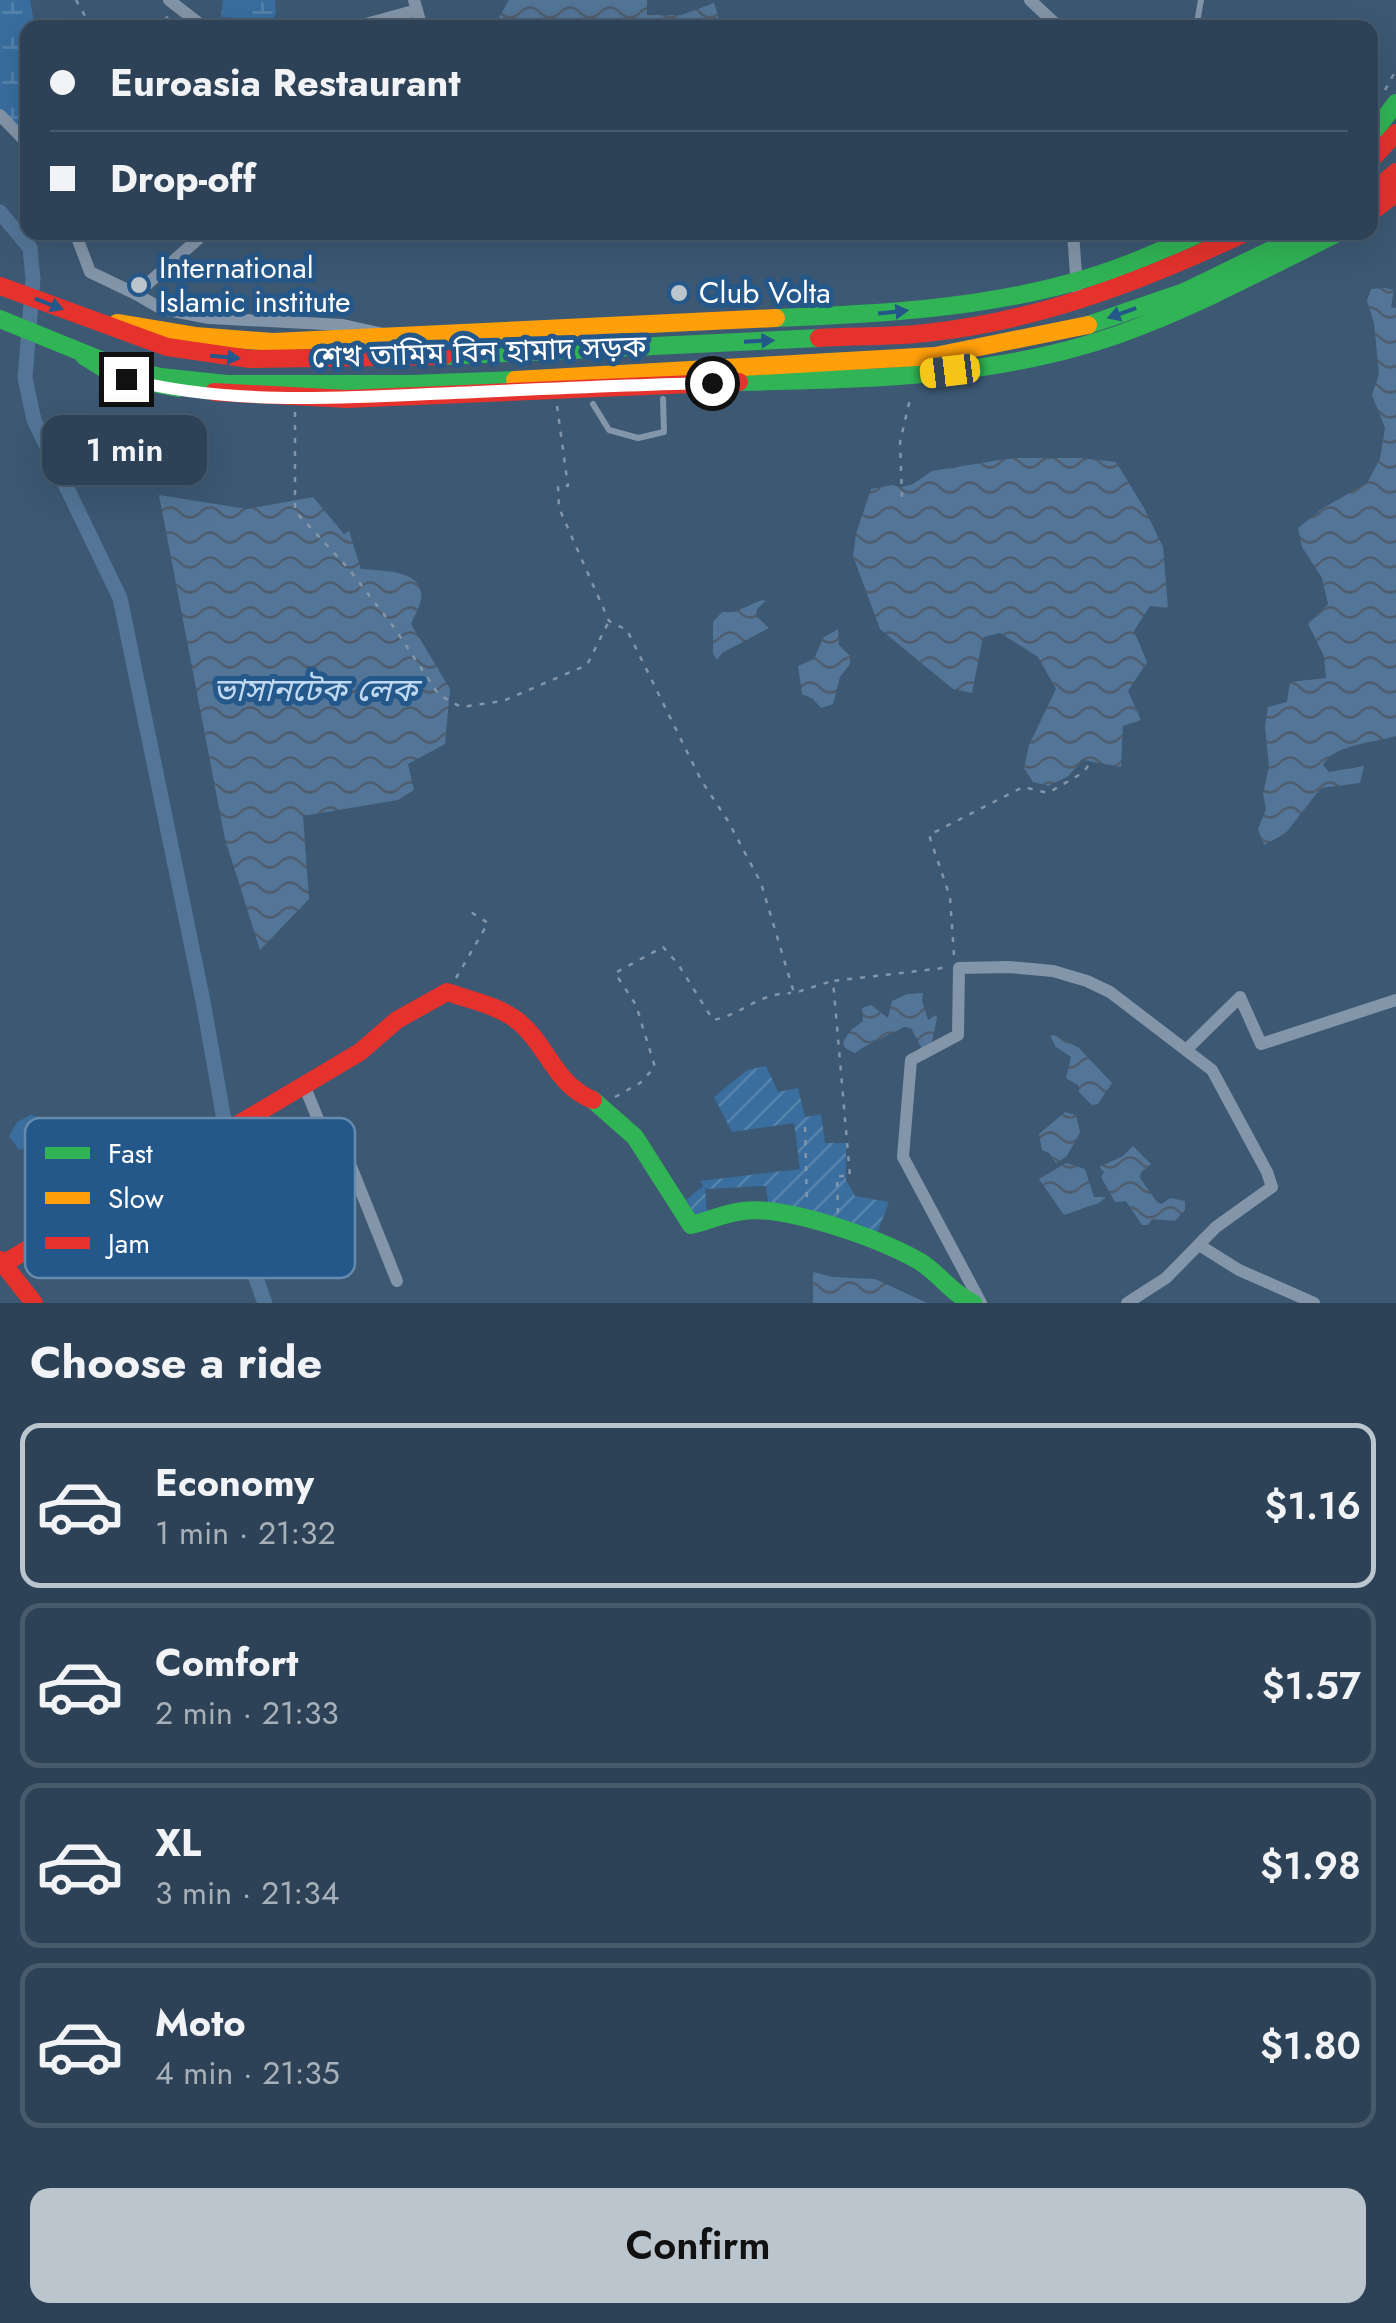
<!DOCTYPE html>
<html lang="en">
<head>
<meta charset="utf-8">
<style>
	body { margin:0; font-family:Jost,"Noto Sans Bengali",sans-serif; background:#35495c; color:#f1f3f6; height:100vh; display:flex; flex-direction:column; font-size:38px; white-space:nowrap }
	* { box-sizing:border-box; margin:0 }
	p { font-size:32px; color:#a7b0b9 }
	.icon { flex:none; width:55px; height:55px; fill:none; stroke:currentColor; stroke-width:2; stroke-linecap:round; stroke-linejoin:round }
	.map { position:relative; height:1303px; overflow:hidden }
	.drawer { display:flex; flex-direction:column; background:#2d4256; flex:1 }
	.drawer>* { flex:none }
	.top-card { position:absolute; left:20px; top:20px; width:1358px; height:220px; border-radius:20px; box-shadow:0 10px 40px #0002,0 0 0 2px #485b6c; display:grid; align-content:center; height:220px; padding:0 30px; background:#2d4256 }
	.end { position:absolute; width:45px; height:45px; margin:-22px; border:12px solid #fff; background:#111; box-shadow:0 0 0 5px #111 }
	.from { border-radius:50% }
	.bubble { position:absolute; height:70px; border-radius:20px; background:#2d4256; box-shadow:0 10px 40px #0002,0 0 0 2px #485b6c; font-size:32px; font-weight:600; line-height:70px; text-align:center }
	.car { position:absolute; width:30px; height:60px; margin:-30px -15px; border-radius:12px; box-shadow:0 0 8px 2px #0007; background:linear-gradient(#f5c518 24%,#345 0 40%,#f5c518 0 76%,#345 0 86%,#f5c518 0) }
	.top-card b { display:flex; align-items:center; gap:35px; height:95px; font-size:38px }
	.top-card b+b { border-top:2px solid #485b6c }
	.top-card i { width:25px; height:25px; background:#f1f3f6 }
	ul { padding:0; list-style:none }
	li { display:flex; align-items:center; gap:30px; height:165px; margin:0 20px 15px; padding:0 10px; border:5px solid #485b6c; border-radius:20px }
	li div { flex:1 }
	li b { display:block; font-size:38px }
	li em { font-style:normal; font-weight:600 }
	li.active { border-color:#bbc5ce }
	li>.icon { width:90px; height:90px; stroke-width:1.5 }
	h2 { padding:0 30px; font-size:45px; line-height:120px }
	.cta { display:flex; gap:20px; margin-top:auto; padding:20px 30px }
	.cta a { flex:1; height:115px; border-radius:20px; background:#bbc5ce; color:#111; font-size:40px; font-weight:600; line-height:115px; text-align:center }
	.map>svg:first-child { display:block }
	.grass { fill:#396e9f }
	.wetland { fill:url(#wetland-marsh) }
	.garden { fill:url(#garden-furrows) }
	.water { fill:url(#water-waves) }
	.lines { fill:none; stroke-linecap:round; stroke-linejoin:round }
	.canal { stroke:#537597; stroke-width:15 }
	.path { stroke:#8395a8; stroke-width:2.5; stroke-dasharray:5 8; stroke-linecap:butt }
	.lane { stroke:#8395a8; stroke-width:6 }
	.street { stroke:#8395a8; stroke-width:12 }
	.fast { stroke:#30b455; stroke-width:18 }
	.slow { stroke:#ff9f0a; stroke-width:18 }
	.jam { stroke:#e5322d; stroke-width:18 }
	.oneway { fill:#25588a }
	.route { stroke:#fff; stroke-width:12 }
	.poi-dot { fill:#bbc5ce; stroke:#25588a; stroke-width:4 }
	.labels { text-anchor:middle; stroke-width:10; stroke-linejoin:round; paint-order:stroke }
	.poi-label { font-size:30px; fill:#fff; stroke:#25588a; text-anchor:start }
	.street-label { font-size:30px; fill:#fff; stroke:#25588a }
	.water-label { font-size:32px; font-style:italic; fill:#bed9f1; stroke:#25588a }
	.key { fill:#25588a; stroke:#668aad; stroke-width:2.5 }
	.key-label { font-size:28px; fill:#fff }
</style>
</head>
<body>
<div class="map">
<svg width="1396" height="1303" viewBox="0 0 1396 1303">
	<defs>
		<pattern id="wetland-marsh" width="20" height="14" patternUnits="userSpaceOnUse" patternTransform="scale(2.5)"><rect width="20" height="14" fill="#396e9f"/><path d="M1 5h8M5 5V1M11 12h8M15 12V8" fill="none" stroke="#5784ad"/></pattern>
		<pattern id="garden-furrows" width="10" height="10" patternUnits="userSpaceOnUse" patternTransform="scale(2.5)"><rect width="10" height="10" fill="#396e9f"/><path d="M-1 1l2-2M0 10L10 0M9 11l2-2" fill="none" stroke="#5784ad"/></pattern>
		<pattern id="water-waves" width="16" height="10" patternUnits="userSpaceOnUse" patternTransform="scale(2.5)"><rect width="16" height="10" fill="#537597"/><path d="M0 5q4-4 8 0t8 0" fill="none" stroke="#4f5e6e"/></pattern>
	</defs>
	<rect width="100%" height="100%" fill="#3c5873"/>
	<polygon class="grass" points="31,1115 40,1117 43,1132 35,1145 19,1150 9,1136 17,1122"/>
	<g class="wetland">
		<polygon points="0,0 30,0 35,27 28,28 27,133 0,109"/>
		<path d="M 223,0 L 275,0 L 276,13 L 272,21 C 254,23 239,17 221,17 Z"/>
	</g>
	<polygon class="garden" points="766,1066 778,1092 798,1088 805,1117 821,1114 825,1143 846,1143 846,1180 855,1196 889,1202 877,1233 828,1215 768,1202 766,1186 705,1189 707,1212 695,1215 686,1200 703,1186 700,1181 800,1169 794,1123 732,1132 714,1097 747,1070"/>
	<g class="water">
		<polygon points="509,0 647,0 647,15 681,15 714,3 722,27 502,27 499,17"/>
		<path d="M 1385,288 L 1394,290 L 1391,307 L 1396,308 L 1396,736 C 1374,743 1334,744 1323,765 L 1329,772 L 1364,766 L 1360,783 L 1321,788 L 1285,834 L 1264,845 L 1258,829 L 1266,809 L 1263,793 L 1269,767 L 1265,726 L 1268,707 L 1287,702 L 1290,682 L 1326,678 L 1324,656 L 1308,624 L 1328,604 L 1322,578 L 1302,547 L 1298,528 L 1323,508 L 1367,483 L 1380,459 L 1385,428 L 1372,395 L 1379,374 L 1374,323 L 1367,301 L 1371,289 Z"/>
		<polygon points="1012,458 1081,458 1116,462 1144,508 1163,547 1168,608 1150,606 1134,631 1147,662 1128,691 1141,720 1123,726 1121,767 1083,760 1067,777 1048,786 1033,782 1024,768 1029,745 1056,689 1038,657 1000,633 983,637 972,693 953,689 880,629 853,556 856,534 871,489 892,485 902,487 913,484 932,471"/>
		<path d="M 159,495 L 247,509 L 313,497 L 344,534 L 349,531 L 361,569 C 381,571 426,569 421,600 C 419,608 414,617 411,624 L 450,689 L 445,744 L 408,764 L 414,790 L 398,800 L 303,816 L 309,899 L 260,950 L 225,839 Z"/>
		<polygon points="762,600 766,601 757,609 756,616 769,628 722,653 717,660 713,654 713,622 722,612 734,612"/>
		<polygon points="838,629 839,645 850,656 850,664 840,677 833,704 821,708 813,699 802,694 798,666 814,659 823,638"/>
		<path d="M 923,993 L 922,1001 L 928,1020 L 936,1015 L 937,1018 L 931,1047 L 922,1049 L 911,1028 L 904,1027 C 887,1036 871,1042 855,1053 L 845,1048 L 843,1042 L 851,1030 L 863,1021 L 862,1008 L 871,1005 L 888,1018 L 892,1001 L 907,994 Z"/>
		<polygon points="1054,1035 1079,1048 1112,1083 1098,1104 1092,1105 1079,1092 1079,1086 1066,1078 1071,1057 1056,1047 1050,1036"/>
		<polygon points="1065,1112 1076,1115 1080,1132 1067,1156 1056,1163 1049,1153 1042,1150 1039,1134"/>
		<polygon points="1133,1146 1151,1164 1141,1172 1140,1178 1157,1202 1162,1204 1170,1198 1185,1201 1185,1210 1175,1221 1152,1219 1148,1225 1142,1225 1126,1201 1115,1202 1101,1177 1104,1172 1099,1167 1123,1156"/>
		<polygon points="1066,1163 1085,1169 1094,1197 1106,1197 1099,1203 1064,1215 1039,1179"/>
		<polygon points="813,1272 833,1277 875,1279 927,1303 813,1303"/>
	</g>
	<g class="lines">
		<polyline class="canal" points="0,212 30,248 33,279 25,378 34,420 120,598 203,1001 248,1256 265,1303"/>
		<g class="path">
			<polyline points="76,0 92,28"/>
			<polyline points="154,28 169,16"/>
			<polyline points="1385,90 1396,70"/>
			<polyline points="557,406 568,486 558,486 559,508 609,621 627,630 701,780 728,821 761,883 794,993 832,981"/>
			<polyline points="295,412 295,511 348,568 393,626 439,695 461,707 503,701 587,665 609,621"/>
			<polyline points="902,497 900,442 911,395"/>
			<polyline points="954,955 950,897 929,835 1023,787 1048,793 1084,772 1091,761"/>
			<polyline points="456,978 488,923 466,909"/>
			<path d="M 615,1097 L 640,1083 L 655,1067 L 636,1005 L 615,973 L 663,947 L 678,964 L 713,1020 C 744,1014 756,994 791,993"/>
			<polyline points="805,1127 807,1204"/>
			<polyline points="838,1213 837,1176 850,1176 833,981 943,968"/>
		</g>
		<g class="lane">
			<polyline points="1196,28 1201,0"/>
			<polyline points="593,404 609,430 638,438 664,432 663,399"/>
		</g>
		<g class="street">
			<polyline points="169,0 205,28"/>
			<polyline points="414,0 422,28"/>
			<polyline points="1030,0 1060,28"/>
			<polyline points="351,28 417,10"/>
			<polyline points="0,115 28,144"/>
			<polyline points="75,232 90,272 136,294"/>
			<polyline points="206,232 136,294 162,309 209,318 343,325 379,333 420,353"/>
			<polyline points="1073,232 1077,289"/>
			<polyline points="1186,1050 1240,997 1261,1044 1396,1000"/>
			<polyline points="304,1085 336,1163 350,1164 397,1281"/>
			<polyline points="1204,1239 1199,1245 1239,1270 1314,1303"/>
			<polyline points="981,1303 903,1157 911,1060 958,1035 959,968 1009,967 1053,971 1087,981 1110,992 1212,1070 1267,1172 1272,1187 1216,1227 1166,1278 1127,1303"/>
		</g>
		<g class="fast">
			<polyline points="1370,137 1396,103"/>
			<path d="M 776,318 C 876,314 977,309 1074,282 C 1118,270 1161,251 1203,232"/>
			<polyline points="0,319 118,367 161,377 227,384 409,384 515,380"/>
			<polyline points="1088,325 1184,292 1308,232"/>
			<polyline points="84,356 116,376 178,388"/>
			<polyline points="444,356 819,338"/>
			<path d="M 739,382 C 875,379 1018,377 1146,324 C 1212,298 1276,263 1340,232"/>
			<path d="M 593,1100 L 635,1137 L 691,1225 C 708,1221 725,1213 743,1211 C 787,1205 880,1239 919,1261 C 939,1273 952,1294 973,1303"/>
		</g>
		<g class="slow">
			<polyline points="117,323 195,336 273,342 776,318"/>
			<polyline points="515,380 935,356 1088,325"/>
		</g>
		<g class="jam">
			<polyline points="1370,161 1396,133"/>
			<polyline points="1370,194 1396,172"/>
			<polyline points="1370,213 1396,193"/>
			<polyline points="0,286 167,347 250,359 444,356"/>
			<path d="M 819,338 C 854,336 891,337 926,333 C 1039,321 1145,280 1247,232"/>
			<polyline points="214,392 347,399 739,382"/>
			<polyline points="0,1260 34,1303"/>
			<path d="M 3,1264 L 360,1052 L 397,1020 L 447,992 C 470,1000 500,1006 519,1022 C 548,1046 555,1085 593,1100"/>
		</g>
	</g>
	<defs><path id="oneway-solid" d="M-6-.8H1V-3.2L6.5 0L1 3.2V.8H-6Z" transform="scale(2.5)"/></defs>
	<g class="oneway">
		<use href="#oneway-solid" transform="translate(49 304) rotate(21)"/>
		<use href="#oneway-solid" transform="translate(893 312) rotate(-6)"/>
		<use href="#oneway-solid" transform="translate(1122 313) rotate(161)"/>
		<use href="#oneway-solid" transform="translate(759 341) rotate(-3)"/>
		<use href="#oneway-solid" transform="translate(225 357) rotate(5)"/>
	</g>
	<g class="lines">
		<path class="route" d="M 126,379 C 222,404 330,399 429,394 C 523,390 618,385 712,383"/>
	</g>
	<g class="poi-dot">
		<circle cx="139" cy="285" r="10"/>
		<circle cx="679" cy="293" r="10"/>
	</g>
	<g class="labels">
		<g class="poi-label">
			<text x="159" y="278">International<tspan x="159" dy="34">Islamic institute</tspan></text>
			<text x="699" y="303">Club Volta</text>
		</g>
		<g class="street-label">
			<text transform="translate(479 352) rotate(-2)" y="10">শেখ তামিম বিন হামাদ সড়ক</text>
		</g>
		<g class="water-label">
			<text x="315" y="701">ভাসানটেক লেক</text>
		</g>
	</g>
	<rect x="25" y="1118" width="330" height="160" rx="15" class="key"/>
	<rect x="45" y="1147" width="45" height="12" fill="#30b455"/>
	<rect x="45" y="1192" width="45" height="12" fill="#ff9f0a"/>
	<rect x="45" y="1237" width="45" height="12" fill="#e5322d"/>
	<g class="key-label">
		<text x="108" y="1163">Fast</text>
		<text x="108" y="1208">Slow</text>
		<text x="108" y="1253">Jam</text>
	</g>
</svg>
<i class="end from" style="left:712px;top:383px"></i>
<i class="end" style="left:126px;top:379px"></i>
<div class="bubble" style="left:42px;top:415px;width:165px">1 min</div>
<i class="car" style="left:950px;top:371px;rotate:263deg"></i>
<div class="top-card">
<b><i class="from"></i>Euroasia Restaurant</b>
<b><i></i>Drop-off</b>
</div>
</div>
<section class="drawer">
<h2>Choose a ride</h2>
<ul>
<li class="active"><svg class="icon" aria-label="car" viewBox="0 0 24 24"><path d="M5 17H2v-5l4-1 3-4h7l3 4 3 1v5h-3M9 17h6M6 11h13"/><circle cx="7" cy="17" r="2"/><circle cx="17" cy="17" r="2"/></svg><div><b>Economy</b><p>1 min · 21:32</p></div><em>$1.16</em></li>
<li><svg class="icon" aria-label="car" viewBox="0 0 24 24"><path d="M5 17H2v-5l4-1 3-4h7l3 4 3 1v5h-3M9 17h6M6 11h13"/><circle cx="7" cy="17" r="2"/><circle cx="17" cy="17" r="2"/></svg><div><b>Comfort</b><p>2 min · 21:33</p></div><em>$1.57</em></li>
<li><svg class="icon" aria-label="car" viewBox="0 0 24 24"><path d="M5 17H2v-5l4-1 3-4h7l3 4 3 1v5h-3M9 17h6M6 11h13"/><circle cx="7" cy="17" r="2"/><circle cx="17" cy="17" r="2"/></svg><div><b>XL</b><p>3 min · 21:34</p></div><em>$1.98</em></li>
<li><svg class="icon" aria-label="car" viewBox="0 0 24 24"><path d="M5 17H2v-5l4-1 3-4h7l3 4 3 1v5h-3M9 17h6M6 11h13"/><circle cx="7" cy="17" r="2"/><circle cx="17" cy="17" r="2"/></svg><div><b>Moto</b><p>4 min · 21:35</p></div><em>$1.80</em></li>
</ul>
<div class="cta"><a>Confirm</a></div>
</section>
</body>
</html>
